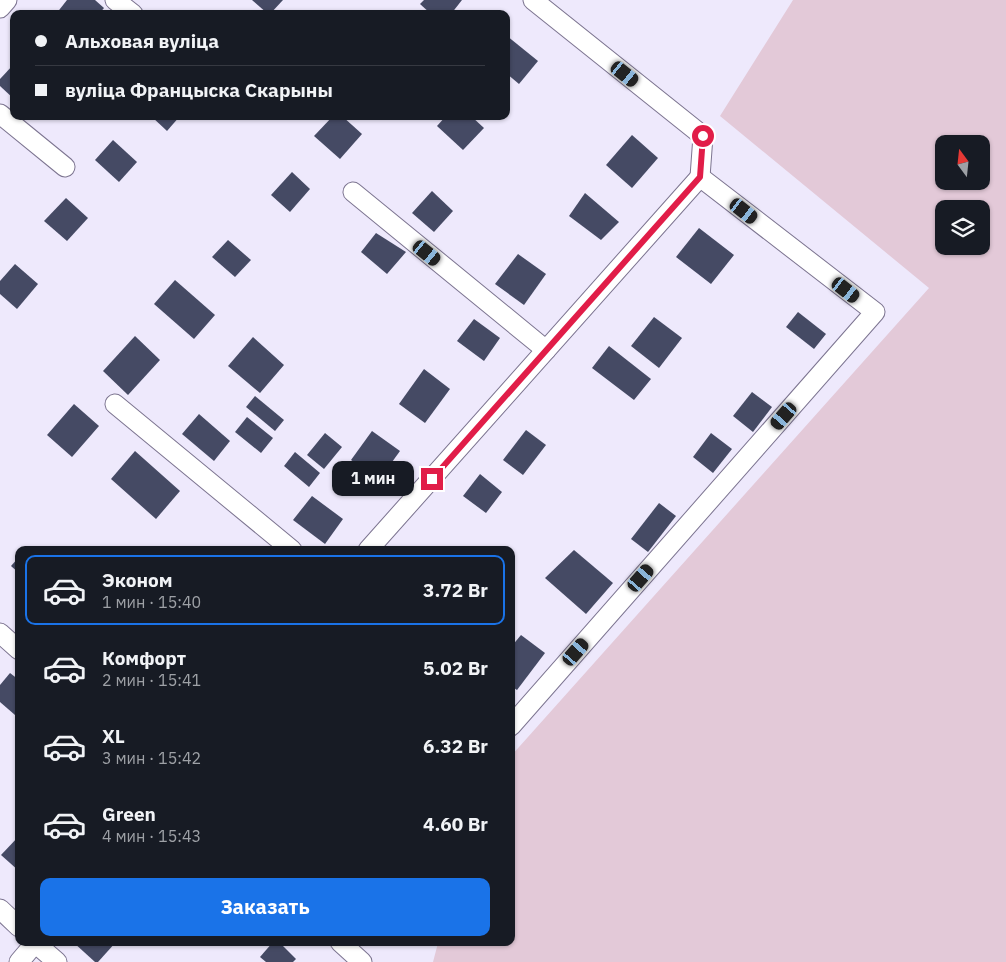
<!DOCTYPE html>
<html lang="ru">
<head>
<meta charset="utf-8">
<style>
	body { margin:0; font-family:"IBM Plex Sans",sans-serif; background:#242831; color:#f1f3f6; height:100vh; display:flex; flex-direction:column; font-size:19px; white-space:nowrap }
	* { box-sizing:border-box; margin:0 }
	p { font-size:16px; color:#9ea1a6 }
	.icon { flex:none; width:28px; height:28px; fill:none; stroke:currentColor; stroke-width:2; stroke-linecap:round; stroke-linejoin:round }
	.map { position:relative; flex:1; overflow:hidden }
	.details { position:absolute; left:15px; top:546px; width:500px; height:400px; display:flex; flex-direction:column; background:#171b24; border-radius:10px; box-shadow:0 1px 4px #0004 }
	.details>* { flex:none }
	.hud { position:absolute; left:10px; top:10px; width:500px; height:110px; border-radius:10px; box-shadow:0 1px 4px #0004; display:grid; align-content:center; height:110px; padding:0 25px; background:#171b24 }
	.needle { width:32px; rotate:345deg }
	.buttons { position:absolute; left:935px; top:135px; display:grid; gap:10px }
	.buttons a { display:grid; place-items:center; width:55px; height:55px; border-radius:10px; background:#171b24; box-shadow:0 1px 4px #0004; font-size:25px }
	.end { position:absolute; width:22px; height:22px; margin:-11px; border:6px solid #e11d48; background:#fff; box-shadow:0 0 0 2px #fff }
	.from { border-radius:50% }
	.bubble { position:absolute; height:35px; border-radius:10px; background:#171b24; box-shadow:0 1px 4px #0004; font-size:16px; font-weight:700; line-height:35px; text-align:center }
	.car { position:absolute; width:15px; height:30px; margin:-15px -8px; border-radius:6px; box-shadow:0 0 4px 1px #0007; background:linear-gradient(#222 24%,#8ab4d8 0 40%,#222 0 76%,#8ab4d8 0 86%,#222 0) }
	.hud b { display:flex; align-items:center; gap:18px; height:48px; font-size:19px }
	.hud b+b { border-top:1px solid #363941 }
	.hud i { width:12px; height:12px; background:#f1f3f6 }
	ul { padding:9px 0 0; list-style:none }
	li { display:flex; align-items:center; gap:15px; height:70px; margin:0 10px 8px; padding:0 15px; border:2px solid transparent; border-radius:10px }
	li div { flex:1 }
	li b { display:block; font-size:19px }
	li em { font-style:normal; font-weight:700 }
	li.current { border-color:#1a73e8 }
	li>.icon { width:45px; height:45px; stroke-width:1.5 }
	.cta { display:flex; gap:10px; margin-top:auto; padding:10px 25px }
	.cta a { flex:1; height:58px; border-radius:10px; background:#1a73e8; color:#fff; font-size:20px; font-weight:700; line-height:58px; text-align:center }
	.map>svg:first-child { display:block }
	.green { fill:#e3c9d8; fill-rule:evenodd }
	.building { fill:#454a64 }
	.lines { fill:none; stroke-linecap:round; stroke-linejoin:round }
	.minor-casing { stroke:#7c7490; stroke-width:21 }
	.minor { stroke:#fff; stroke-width:19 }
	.route { stroke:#e11d48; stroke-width:6 }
</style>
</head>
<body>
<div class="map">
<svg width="1006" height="962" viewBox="0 0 1006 962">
	<rect width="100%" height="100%" fill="#eee9fc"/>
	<path class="green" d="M 793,0 L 1006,0 L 1006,962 L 433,962 L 438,943 L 511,942 L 511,756 L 929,288 L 720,116 ZM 944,144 L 981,144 L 981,181 L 944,181 ZM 944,209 L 981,209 L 981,246 L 944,246 Z"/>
	<g class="building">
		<polygon points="67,0 95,0 104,8 99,14 56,14"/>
		<polygon points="252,0 283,0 270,14 268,14"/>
		<polygon points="424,0 462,0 451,14 431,14 420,4"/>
		<polygon points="506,35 538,61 519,84 506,73"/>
		<polygon points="14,64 14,99 0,86 0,79"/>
		<polygon points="151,116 180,116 167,131"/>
		<polygon points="333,116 342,116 362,134 340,159 314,136"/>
		<polygon points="446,116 471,116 484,128 463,150 437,126"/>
		<polygon points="632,135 658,158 632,188 606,165"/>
		<polygon points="113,140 137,162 119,182 95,160"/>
		<polygon points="292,172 310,189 290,212 271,195"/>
		<polygon points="432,191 453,211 434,232 412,213"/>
		<polygon points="585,193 619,222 601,240 569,216"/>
		<polygon points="66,198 88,218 67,241 44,221"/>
		<polygon points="699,228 734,255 711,284 676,257"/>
		<polygon points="376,233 406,252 387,274 361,252"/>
		<polygon points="228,240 251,260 235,277 212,257"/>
		<polygon points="518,254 546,274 524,305 495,284"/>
		<polygon points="15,264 38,284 17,309 0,294 0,281"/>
		<polygon points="175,280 215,315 194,339 154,304"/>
		<polygon points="798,312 826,334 814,349 786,327"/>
		<polygon points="654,317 682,338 659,368 631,346"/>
		<polygon points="474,319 500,338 484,361 457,341"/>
		<polygon points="135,336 160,360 128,395 103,371"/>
		<polygon points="253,337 284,365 260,393 228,366"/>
		<polygon points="609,346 651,379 634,400 592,368"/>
		<polygon points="424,369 450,389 425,423 399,404"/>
		<polygon points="752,392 772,407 753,432 733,416"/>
		<polygon points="255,396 284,420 275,431 246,407"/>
		<polygon points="74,404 99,426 72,457 47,435"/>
		<polygon points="199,414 230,441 214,461 182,434"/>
		<polygon points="247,417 273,438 261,453 235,432"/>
		<polygon points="526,430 546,445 523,475 503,460"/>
		<polygon points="372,431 400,451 379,480 351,460"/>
		<polygon points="325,433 342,447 324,469 307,455"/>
		<polygon points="711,433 732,449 713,473 693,457"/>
		<polygon points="135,451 180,491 156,519 111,479"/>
		<polygon points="295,452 320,473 309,487 284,466"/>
		<polygon points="480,474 502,492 486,513 463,496"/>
		<polygon points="312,496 343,519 325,544 293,520"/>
		<polygon points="659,503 676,516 648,552 631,539"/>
		<polygon points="574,550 613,583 586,614 545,578"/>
		<polygon points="19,557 19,573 11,566"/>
		<polygon points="521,635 545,653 517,690 511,686 511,647"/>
		<polygon points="10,673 19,680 19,710 15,715 0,702 0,685"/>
		<polygon points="19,836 19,871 1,855"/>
		<polygon points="73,942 116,942 98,962 95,962"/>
		<polygon points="273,942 279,942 296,959 293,962 266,962 260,957"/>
	</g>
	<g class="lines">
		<defs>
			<g id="minor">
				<polyline points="115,0 133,14"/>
				<polyline points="533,0 703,136 700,177"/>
				<polyline points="0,8 7,0"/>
				<polyline points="0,114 65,167"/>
				<polyline points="353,192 546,350"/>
				<polyline points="115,404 292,550"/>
				<polyline points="368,550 700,177"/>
				<polyline points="0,633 19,650"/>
				<polyline points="511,726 875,312 700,177"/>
				<polyline points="0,909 19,927"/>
				<polyline points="34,942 57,962"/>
				<polyline points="340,942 362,962"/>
				<polyline points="19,962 36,942"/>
			</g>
		</defs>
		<use href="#minor" class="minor-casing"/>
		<use href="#minor" class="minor"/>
	</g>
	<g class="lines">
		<polyline class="route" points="432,479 700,177 703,136"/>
	</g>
</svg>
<div class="buttons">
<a><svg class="needle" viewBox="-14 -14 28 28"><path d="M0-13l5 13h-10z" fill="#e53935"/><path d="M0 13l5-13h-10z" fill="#9ea1a6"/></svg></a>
<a><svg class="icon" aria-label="layers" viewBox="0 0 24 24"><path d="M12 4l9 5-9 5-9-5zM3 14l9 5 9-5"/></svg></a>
</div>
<i class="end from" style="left:703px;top:136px"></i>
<i class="end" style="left:432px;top:479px"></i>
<div class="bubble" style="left:332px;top:461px;width:82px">1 мин</div>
<i class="car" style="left:625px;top:74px;rotate:129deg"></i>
<i class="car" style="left:744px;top:211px;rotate:128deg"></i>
<i class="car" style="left:427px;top:253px;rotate:129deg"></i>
<i class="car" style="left:846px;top:290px;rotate:128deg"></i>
<i class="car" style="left:784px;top:416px;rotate:221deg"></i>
<i class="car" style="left:641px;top:578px;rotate:41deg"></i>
<i class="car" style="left:576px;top:652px;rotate:41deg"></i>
<div class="hud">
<b><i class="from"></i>Альховая вуліца</b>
<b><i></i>вуліца Францыска Скарыны</b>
</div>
<section class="details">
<ul>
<li class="current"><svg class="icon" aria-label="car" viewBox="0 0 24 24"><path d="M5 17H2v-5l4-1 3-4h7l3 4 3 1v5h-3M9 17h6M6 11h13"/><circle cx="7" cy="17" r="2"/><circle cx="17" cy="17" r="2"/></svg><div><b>Эконом</b><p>1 мин · 15:40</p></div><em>3.72 Br</em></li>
<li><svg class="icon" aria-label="car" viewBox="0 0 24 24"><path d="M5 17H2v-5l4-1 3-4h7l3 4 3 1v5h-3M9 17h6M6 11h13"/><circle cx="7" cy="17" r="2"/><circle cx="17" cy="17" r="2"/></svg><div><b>Комфорт</b><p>2 мин · 15:41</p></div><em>5.02 Br</em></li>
<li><svg class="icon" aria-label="car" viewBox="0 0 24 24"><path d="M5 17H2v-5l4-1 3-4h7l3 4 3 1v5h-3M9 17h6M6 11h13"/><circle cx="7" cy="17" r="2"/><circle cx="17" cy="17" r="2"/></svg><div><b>XL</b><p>3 мин · 15:42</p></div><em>6.32 Br</em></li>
<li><svg class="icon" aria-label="car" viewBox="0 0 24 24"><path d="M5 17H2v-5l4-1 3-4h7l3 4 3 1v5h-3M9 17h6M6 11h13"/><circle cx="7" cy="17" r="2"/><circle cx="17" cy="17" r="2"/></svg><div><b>Green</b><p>4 мин · 15:43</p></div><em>4.60 Br</em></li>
</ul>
<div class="cta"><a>Заказать</a></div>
</section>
</div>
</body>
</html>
